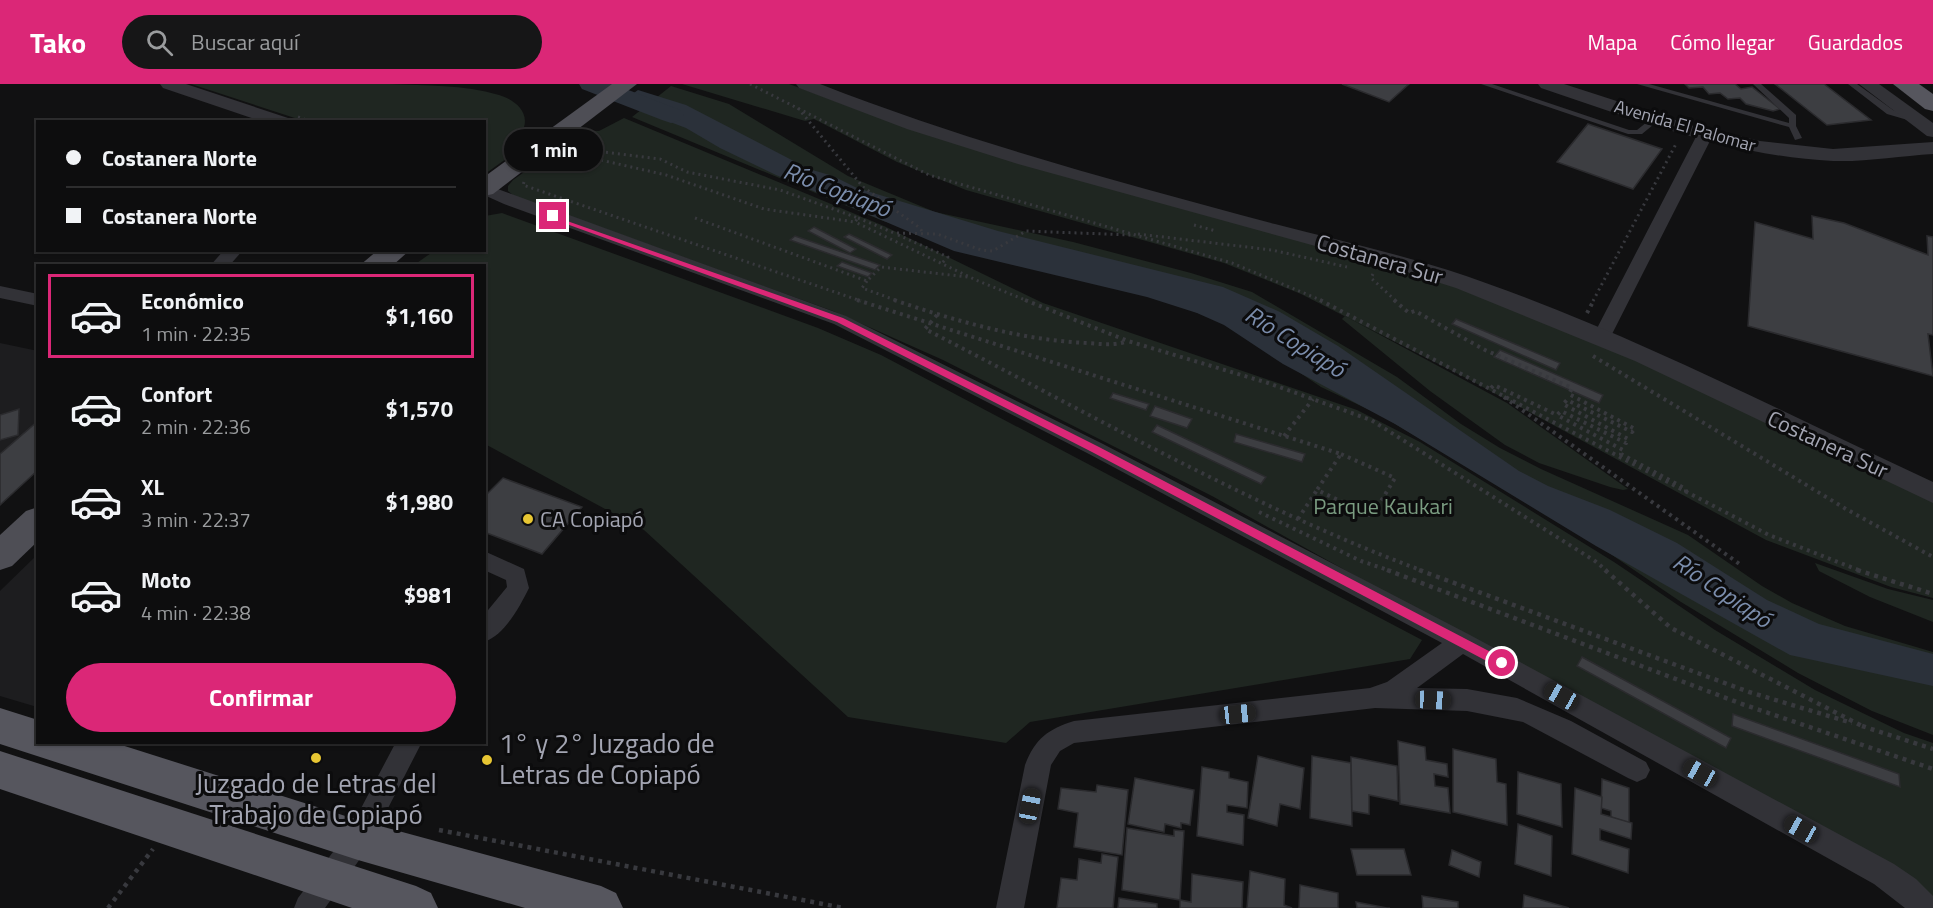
<!DOCTYPE html>
<html lang="es">
<head>
<meta charset="utf-8">
<style>
	body { margin:0; font-family:"Titillium Web",sans-serif; background:#161617; color:#f1f3f6; height:100vh; display:flex; flex-direction:column; font-size:22px; white-space:nowrap }
	* { box-sizing:border-box; margin:0 }
	p { font-size:20px; color:#9a9c9e }
	.icon { flex:none; width:33px; height:33px; fill:none; stroke:currentColor; stroke-width:2; stroke-linecap:round; stroke-linejoin:round }
	.map { position:relative; flex:1; overflow:hidden }
	.panel { position:absolute; left:36px; top:180px; width:450px; height:480px; display:flex; flex-direction:column; background:#0d0d0e; border-radius:0px; box-shadow:0 2px 4px #0004,0 0 0 2px #2d2d2e }
	.panel>* { flex:none }
	.top-card { position:absolute; left:36px; top:36px; width:450px; height:132px; border-radius:0px; box-shadow:0 2px 4px #0004,0 0 0 2px #2d2d2e; display:grid; align-content:center; height:132px; padding:0 30px; background:#0d0d0e }
	.end { position:absolute; width:27px; height:27px; margin:-14px; border:8px solid #db2777; background:#fff; box-shadow:0 0 0 3px #fff }
	.from { border-radius:50% }
	.bubble { position:absolute; height:42px; border-radius:21px; background:#0d0d0e; box-shadow:0 2px 4px #0004,0 0 0 2px #2d2d2e; font-size:20px; font-weight:700; line-height:42px; text-align:center }
	.car { position:absolute; width:18px; height:36px; margin:-18px -9px; border-radius:8px; box-shadow:0 0 4px 2px #0007; background:linear-gradient(#222 24%,#8ab4d8 0 40%,#222 0 76%,#8ab4d8 0 86%,#222 0) }
	.top-card b { display:flex; align-items:center; gap:21px; height:57px; font-size:22px }
	.top-card b+b { border-top:2px solid #2d2d2e }
	.top-card i { width:15px; height:15px; background:#f1f3f6 }
	ul { padding:10px 0 0; list-style:none }
	li { display:flex; align-items:center; gap:18px; height:84px; margin:0 12px 9px; padding:0 18px; border:3px solid transparent; border-radius:0px }
	li div { flex:1 }
	li b { display:block; font-size:22px }
	li em { font-style:normal; font-weight:700 }
	li.active { border-color:#db2777 }
	li>.icon { width:54px; height:54px; stroke-width:1.5 }
	.button { display:flex; gap:12px; margin-top:auto; padding:12px 30px }
	.button a { flex:1; height:69px; border-radius:36px; background:#db2777; color:#fff; font-size:24px; font-weight:700; line-height:69px; text-align:center }
	header { display:flex; align-items:center; gap:36px; box-sizing:border-box; height:84px; padding:0 30px; background:#db2777; color:#fff }
	header strong { font-size:28px }
	nav { display:flex; gap:33px; margin-inline-start:auto; font-size:21px }
	.search { width:420px; height:54px; background:#161617; display:flex; align-items:center; gap:15px; box-sizing:border-box; padding:0 21px; border-radius:33px; color:#9a9c9e; font-size:22px }
	.map>svg:first-child { display:block }
	.built { fill:#1d1d1f }
	.green { fill:#1f2621 }
	.water { fill:#2b313a }
	.lines { fill:none; stroke-linecap:round; stroke-linejoin:round }
	.river { fill:#2b313a; fill-rule:evenodd }
	.building { fill:#3d3e42; stroke:#2b2b2e; stroke-width:1.5 }
	.path-far2 { stroke:#38393e; stroke-width:3; stroke-dasharray:2 4; stroke-linecap:butt }
	.path-far1 { stroke:#38393e; stroke-width:4; stroke-dasharray:3 4.5; stroke-linecap:butt }
	.path { stroke:#38393e; stroke-width:4.5; stroke-dasharray:4 5; stroke-linecap:butt }
	.service { fill:#323237; fill-rule:evenodd }
	.minor { fill:#323237; fill-rule:evenodd }
	.tertiary { fill:#323237; fill-rule:evenodd }
	.primary { fill:#4e4e55; fill-rule:evenodd }
	.trunk { fill:#56565e; fill-rule:evenodd }
	.route { fill:#db2777 }
	.poi-dot { fill:#e7c633; stroke:#0c0c0d; stroke-width:2 }
	.labels { text-anchor:middle; stroke-width:6; stroke-linejoin:round; paint-order:stroke }
	.far-street-label { font-size:18px; fill:#a3a5b2; stroke:#0c0c0d }
	.street-label { font-size:22px; fill:#a3a5b2; stroke:#0c0c0d }
	.park-label { font-size:22px; fill:#7a9c81; stroke:#0c0c0d }
	.poi-label { font-size:22px; fill:#a3a5b2; stroke:#0c0c0d; text-anchor:start }
	.water-label { font-size:24px; font-style:italic; fill:#7b8dac; stroke:#0c0c0d }
	.near-poi-label { font-size:27px; fill:#a3a5b2; stroke:#0c0c0d; text-anchor:start }
</style>
</head>
<body>
<header>
<strong>Tako</strong>
<div class="search"><svg class="icon" aria-label="search" viewBox="0 0 24 24"><circle cx="10" cy="10" r="6"/><path d="M15 15l6 6"/></svg>Buscar aquí</div>
<nav><a>Mapa</a><a>Cómo llegar</a><a>Guardados</a></nav>
</header>
<div class="map">
<svg width="1933" height="824" viewBox="0 0 1933 824">
	<rect width="100%" height="100%" fill="#111112"/>
	<g class="built">
		<polygon points="0,259 38,267 37,386 0,421"/>
		<polygon points="37,471 37,623 0,612 0,507"/>
	</g>
	<g class="green">
		<path d="M 191,0 C 257,0 324,0 389,0 C 426,2 463,0 499,11 C 513,15 529,27 524,43 L 543,48 L 485,90 L 484,38 L 304,37 Z"/>
		<polygon points="682,0 789,0 870,30 1462,202 1548,233 1933,417 1933,514 1891,503 1766,456 1470,296 1301,210 1224,179 966,106 897,78 814,35 805,37"/>
		<polygon points="671,2 729,20 848,92 935,128 1073,158 1191,189 1252,208 1397,293 1461,340 1500,364 1541,385 1688,451 1762,502 1792,519 1845,542 1933,568 1933,651 1872,627 1798,589 1681,518 1590,456 1382,332 1321,303 1231,242 1144,208 883,137 632,33"/>
		<polygon points="624,34 884,142 1043,219 1357,326 1420,358 1614,478 1715,546 1815,606 1904,649 1933,659 1933,814 1212,412 943,276 833,227 514,112 508,107 508,102 513,96 582,47 599,47"/>
		<polygon points="502,129 818,244 881,271 1422,556 1410,575 1030,638 1006,659 848,633 644,446 485,360 484,182 414,181 434,167 484,166 485,132"/>
		<polygon points="1345,232 1507,319 1628,405 1623,406 1610,403 1539,379 1505,361 1430,307 1342,235"/>
		<polygon points="1815,479 1888,505 1933,516 1933,538 1870,513 1819,487"/>
	</g>
	<polygon class="water" points="638,6 686,21 809,85 833,92 857,104 998,147 1223,203 1280,228 1338,262 1519,387 1548,402 1610,426 1677,459 1767,516 1819,540 1933,570 1933,602 1790,571 1596,462 1395,340 1283,280 1224,241 1197,229 1147,213 954,167 776,91 720,64 686,44 620,19"/>
	<g class="lines">
		<polygon class="river" points="579,0 613,0 680,26 684,31 680,36 671,39 662,36 582,5"/>
	</g>
	<g class="building">
		<polygon points="1342,0 1409,0 1389,18"/>
		<polygon points="1685,0 1735,0 1741,5 1752,3 1780,25 1773,27 1746,20 1740,14 1728,15 1720,9 1709,10 1703,3 1689,4"/>
		<polygon points="1775,0 1824,0 1871,36 1827,41"/>
		<polygon points="1588,40 1662,65 1633,105 1557,78"/>
		<polygon points="1812,132 1844,139 1928,171 1927,152 1933,153 1933,251 1928,250 1933,292 1748,242 1755,138 1813,155"/>
		<polygon points="814,143 856,165 850,169 808,147"/>
		<polygon points="849,150 892,171 887,175 844,153"/>
		<polygon points="795,152 880,181 875,186 790,156"/>
		<polygon points="842,178 872,189 868,193 837,182"/>
		<polygon points="1456,235 1560,279 1556,286 1452,240"/>
		<polygon points="1500,266 1603,311 1599,319 1494,273"/>
		<polygon points="1113,309 1149,320 1146,326 1110,314"/>
		<polygon points="1155,322 1192,335 1187,344 1150,332"/>
		<polygon points="19,325 18,351 0,356 0,331"/>
		<polygon points="38,337 38,386 0,421 0,370"/>
		<polygon points="1157,341 1266,393 1261,400 1152,348"/>
		<polygon points="1236,350 1305,370 1302,378 1234,358"/>
		<polygon points="503,394 582,423 542,470 484,448 484,413"/>
		<polygon points="1582,573 1731,654 1726,664 1577,582"/>
		<polygon points="1733,630 1899,690 1900,703 1732,642"/>
		<polygon points="1398,657 1425,663 1426,676 1447,680 1448,693 1434,690 1435,702 1448,704 1450,729 1400,720"/>
		<polygon points="1453,665 1496,675 1497,698 1506,700 1507,741 1453,728"/>
		<polygon points="1258,672 1304,684 1300,725 1280,720 1277,742 1248,734"/>
		<polygon points="1312,672 1351,679 1352,742 1310,734"/>
		<polygon points="1351,673 1397,682 1398,717 1369,711 1369,730 1352,727"/>
		<polygon points="1202,683 1229,688 1229,694 1248,698 1247,724 1227,721 1227,728 1244,731 1243,761 1197,752"/>
		<polygon points="1518,688 1561,700 1562,743 1517,730"/>
		<polygon points="1135,694 1194,706 1190,741 1181,739 1181,744 1165,740 1164,748 1128,740"/>
		<polygon points="1602,695 1629,704 1629,739 1611,733 1611,727 1601,724"/>
		<polygon points="1097,701 1128,706 1122,771 1074,763 1078,729 1058,725 1061,704 1096,708"/>
		<polygon points="1575,704 1602,713 1601,730 1632,739 1631,755 1600,745 1600,756 1629,765 1628,789 1572,770"/>
		<polygon points="1518,740 1552,752 1551,792 1515,780"/>
		<polygon points="1127,744 1174,752 1174,746 1184,747 1180,816 1122,806"/>
		<polygon points="1351,765 1404,765 1411,791 1357,791"/>
		<polygon points="1452,766 1481,778 1479,793 1449,781"/>
		<polygon points="1102,770 1118,773 1113,824 1057,824 1061,794 1077,796 1079,775 1101,779"/>
		<polygon points="1250,787 1285,795 1284,821 1292,824 1247,824"/>
		<polygon points="1192,790 1243,798 1242,824 1180,824 1180,816 1191,818"/>
		<polygon points="1300,801 1338,809 1338,824 1299,824"/>
		<polygon points="1524,811 1569,824 1523,824"/>
		<polygon points="1422,812 1458,818 1458,824 1423,824"/>
		<polygon points="1119,814 1157,820 1157,824 1118,824"/>
		<polygon points="1356,818 1387,824 1390,824 1357,824"/>
	</g>
	<g class="lines">
		<g class="path-far2">
			<polyline points="750,0 929,91 1232,179 1323,217"/>
			<polyline points="798,24 863,103 920,144 923,149"/>
			<polyline points="298,33 312,38"/>
			<polyline points="571,60 596,67 660,75 687,88 780,106 858,134 855,138 976,196 1028,217"/>
			<polyline points="566,68 666,91 764,125 855,138"/>
			<polyline points="524,98 523,101 861,217"/>
			<polyline points="695,134 867,197 881,183 968,193"/>
			<polyline points="858,134 894,149 937,150 981,166 993,167 1026,147 1131,151"/>
			<polyline points="1194,141 1216,147"/>
			<polyline points="1138,150 1272,166 1347,183"/>
			<polyline points="898,151 948,173 942,179"/>
			<polyline points="1373,190 1371,194 1396,217"/>
			<polyline points="867,197 862,204 898,217"/>
			<polyline points="1593,217 1677,58"/>
		</g>
		<g class="path-far1">
			<polyline points="857,216 1341,370"/>
			<path d="M 894,216 C 956,237 1021,256 1087,259 C 1101,260 1114,262 1128,257"/>
			<polyline points="1025,216 1128,257 1268,299 1371,336 1595,477 1607,487"/>
			<polyline points="1320,216 1769,451 1861,487"/>
			<polyline points="1394,216 1409,229 1415,227 1485,266 1572,304 1569,310 1635,345 1632,348 1567,316 1563,320 1628,355 1626,359 1561,327 1557,331 1623,366 1621,370 1686,405 1686,409"/>
			<polyline points="1587,229 1594,216"/>
			<path d="M 937,231 L 925,245 C 1089,329 1251,423 1423,487"/>
			<polyline points="1593,272 1846,425 1933,473"/>
			<polyline points="1491,304 1494,301 1557,331"/>
			<polyline points="1504,313 1741,481"/>
			<polyline points="1284,352 1313,315"/>
			<polygon points="1341,370 1395,394 1372,432 1317,406"/>
			<polyline points="1259,428 1361,477 1391,487"/>
			<polyline points="1298,435 1317,406"/>
		</g>
		<g class="path">
			<polyline points="1387,486 1742,620 1933,685"/>
			<polyline points="1419,486 1749,608 1852,639"/>
			<polyline points="1605,486 1671,544 1864,643"/>
			<polyline points="1857,486 1933,510"/>
			<polyline points="1862,642 1933,665"/>
			<polyline points="439,746 844,824"/>
			<polyline points="108,824 153,765"/>
		</g>
		<g class="service">
			<polygon points="1481,0 1492,0 1629,46 1637,46 1652,34 1659,36 1642,50 1628,50"/>
			<polygon points="1637,0 1649,0 1789,39 1789,34 1753,0 1761,0 1796,31 1796,42 1802,54 1795,56 1789,43"/>
			<polygon points="1848,0 1857,0 1893,26 1915,35 1911,37 1887,30"/>
		</g>
		<g class="minor">
			<polygon points="1705,46 1713,51 1610,254 1608,258 1594,258 1592,254 1697,51"/>
			<path d="M 484,100 L 846,232 L 1103,360 L 1470,551 L 1894,780 L 1916,795 L 1933,812 L 1933,824 L 1905,824 L 1874,800 L 1463,570 L 1417,604 L 1467,605 L 1517,614 L 1571,637 L 1646,678 L 1650,686 L 1646,694 L 1637,698 L 1628,694 L 1523,638 L 1467,627 L 1375,624 L 1074,659 L 1060,667 L 1051,681 L 1024,824 L 996,824 L 1025,681 C 1035,655 1048,645 1074,637 L 1370,604 L 1387,598 L 1442,559 L 1089,370 L 834,240 L 504,120 L 484,111 Z"/>
			<polygon points="224,166 243,166 229,182 210,182"/>
			<polygon points="0,202 38,210 38,222 0,214"/>
			<path d="M 484,467 L 524,485 L 529,504 C 520,522 505,551 484,558 L 484,531 L 507,503 L 506,496 L 484,486 Z"/>
			<polygon points="396,658 422,658 367,765 325,824 294,824 298,814 349,747"/>
		</g>
		<g class="tertiary">
			<polygon points="160,0 186,0 288,34 291,38 263,38 163,4"/>
			<path d="M 796,0 L 820,0 C 968,58 1122,99 1275,140 C 1333,155 1391,168 1448,186 C 1616,241 1773,324 1933,398 L 1933,419 L 1635,277 L 1456,204 L 1377,179 L 1018,80 L 907,45 L 799,4 Z"/>
			<path d="M 1538,0 L 1564,0 L 1694,42 L 1760,57 L 1833,65 L 1933,58 L 1933,70 C 1900,72 1866,78 1833,77 C 1732,72 1636,36 1541,4 Z"/>
			<polygon points="1859,0 1879,0 1933,39 1933,53 1927,52"/>
		</g>
		<g class="primary">
			<polygon points="612,0 637,0 493,110 484,112 484,93"/>
			<polygon points="378,166 410,166 392,182 359,182"/>
			<polygon points="38,423 38,457 12,482 0,486 0,451 26,427"/>
		</g>
		<g class="trunk">
			<polygon points="1893,0 1919,0 1933,10 1933,27 1925,25"/>
			<polygon points="0,624 38,636 38,658 112,658 358,736 601,802 616,809 623,824 525,824 358,776 0,660"/>
			<polygon points="0,667 416,802 431,809 438,824 352,824 0,705"/>
		</g>
	</g>
	<polygon class="route" points="550,131 843,234 1099,363 1506,576 1507,579 1502,584 1498,583 1092,368 837,238 550,134"/>
	<g class="poi-dot">
		<circle cx="528" cy="435" r="6"/>
		<circle cx="316" cy="674" r="6"/>
		<circle cx="487" cy="676" r="6"/>
	</g>
	<g class="labels">
		<g class="far-street-label">
			<text transform="translate(1685 42) rotate(16)" y="6">Avenida El Palomar</text>
		</g>
		<g class="street-label">
			<text transform="translate(1380 175) rotate(16)" y="8">Costanera Sur</text>
			<text transform="translate(1828 360) rotate(25)" y="8">Costanera Sur</text>
		</g>
		<g class="park-label">
			<text x="1383" y="430">Parque Kaukari</text>
		</g>
		<g class="poi-label">
			<text x="540" y="443">CA Copiapó</text>
		</g>
		<g class="water-label">
			<text transform="translate(837 106) rotate(21)" y="8">Río Copiapó</text>
			<text transform="translate(1295 258) rotate(32)" y="8">Río Copiapó</text>
			<text transform="translate(1722 507) rotate(34)" y="8">Río Copiapó</text>
		</g>
		<g class="near-poi-label">
			<text x="499" y="669">1° y 2° Juzgado de<tspan x="499" dy="31">Letras de Copiapó</tspan></text>
			<text x="316" y="709" text-anchor="middle">Juzgado de Letras del<tspan x="316" dy="31">Trabajo de Copiapó</tspan></text>
		</g>
	</g>
</svg>
<i class="end from" style="left:1502px;top:579px"></i>
<i class="end" style="left:553px;top:132px"></i>
<div class="bubble" style="left:504px;top:45px;width:99px">1 min</div>
<i class="car" style="left:1561px;top:612px;rotate:299deg"></i>
<i class="car" style="left:1433px;top:616px;rotate:93deg"></i>
<i class="car" style="left:1238px;top:630px;rotate:84deg"></i>
<i class="car" style="left:1700px;top:689px;rotate:299deg"></i>
<i class="car" style="left:1030px;top:722px;rotate:11deg"></i>
<i class="car" style="left:1801px;top:745px;rotate:299deg"></i>
<div class="top-card">
<b><i class="from"></i>Costanera Norte</b>
<b><i></i>Costanera Norte</b>
</div>
<section class="panel">
<ul>
<li class="active"><svg class="icon" aria-label="car" viewBox="0 0 24 24"><path d="M5 17H2v-5l4-1 3-4h7l3 4 3 1v5h-3M9 17h6M6 11h13"/><circle cx="7" cy="17" r="2"/><circle cx="17" cy="17" r="2"/></svg><div><b>Económico</b><p>1 min · 22:35</p></div><em>$1,160</em></li>
<li><svg class="icon" aria-label="car" viewBox="0 0 24 24"><path d="M5 17H2v-5l4-1 3-4h7l3 4 3 1v5h-3M9 17h6M6 11h13"/><circle cx="7" cy="17" r="2"/><circle cx="17" cy="17" r="2"/></svg><div><b>Confort</b><p>2 min · 22:36</p></div><em>$1,570</em></li>
<li><svg class="icon" aria-label="car" viewBox="0 0 24 24"><path d="M5 17H2v-5l4-1 3-4h7l3 4 3 1v5h-3M9 17h6M6 11h13"/><circle cx="7" cy="17" r="2"/><circle cx="17" cy="17" r="2"/></svg><div><b>XL</b><p>3 min · 22:37</p></div><em>$1,980</em></li>
<li><svg class="icon" aria-label="car" viewBox="0 0 24 24"><path d="M5 17H2v-5l4-1 3-4h7l3 4 3 1v5h-3M9 17h6M6 11h13"/><circle cx="7" cy="17" r="2"/><circle cx="17" cy="17" r="2"/></svg><div><b>Moto</b><p>4 min · 22:38</p></div><em>$981</em></li>
</ul>
<div class="button"><a>Confirmar</a></div>
</section>
</div>
</body>
</html>
